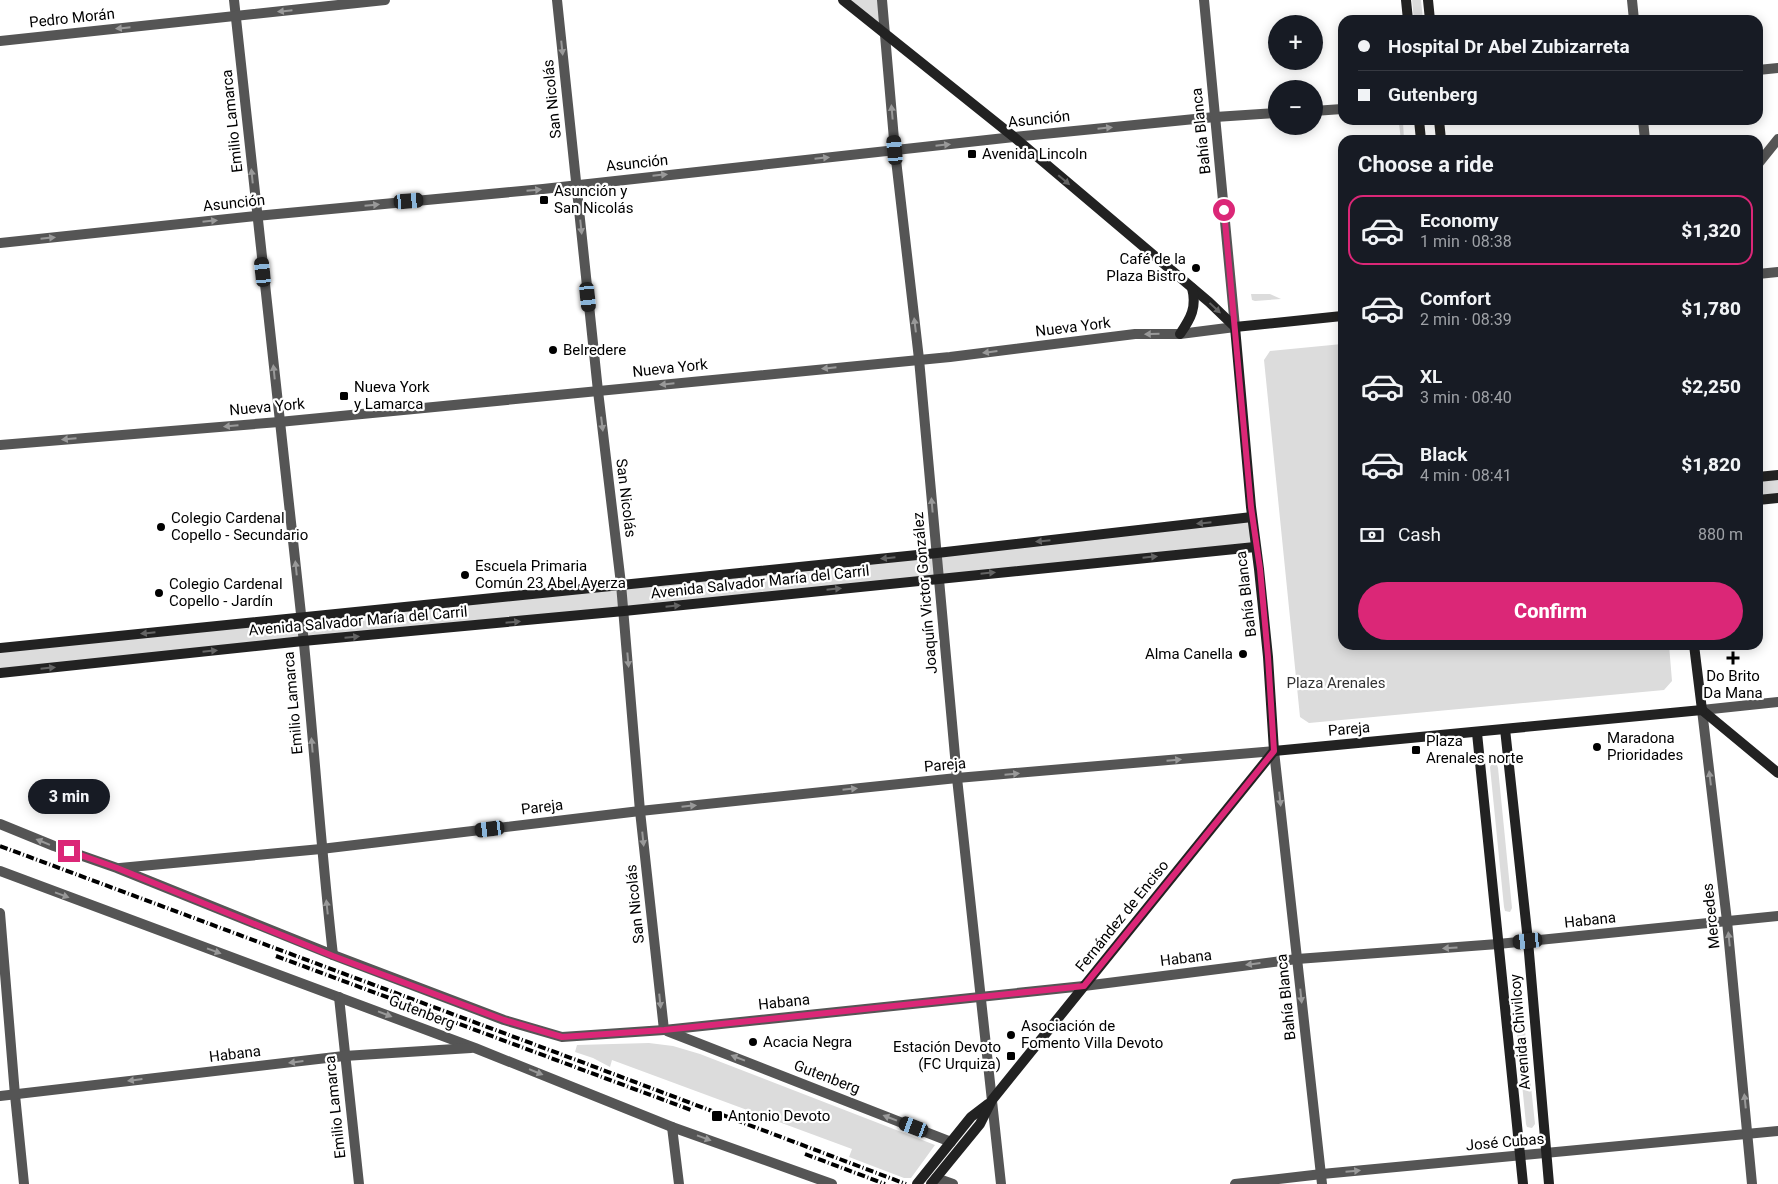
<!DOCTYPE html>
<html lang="en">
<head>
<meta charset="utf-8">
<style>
	body { margin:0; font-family:Roboto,sans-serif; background:#242831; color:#f1f3f6; height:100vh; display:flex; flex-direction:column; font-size:19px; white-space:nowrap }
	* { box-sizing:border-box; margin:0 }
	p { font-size:16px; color:#9ea1a6 }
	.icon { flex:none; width:28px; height:28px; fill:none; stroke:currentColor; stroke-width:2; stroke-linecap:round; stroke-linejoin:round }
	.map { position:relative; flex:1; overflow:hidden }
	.drawer { position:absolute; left:1338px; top:135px; width:425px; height:515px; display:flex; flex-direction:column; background:#171b24; border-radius:15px; box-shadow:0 2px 12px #0003 }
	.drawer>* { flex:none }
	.hud { position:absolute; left:1338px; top:15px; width:425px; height:110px; border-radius:15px; box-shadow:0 2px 12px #0003; display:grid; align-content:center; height:110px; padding:0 20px; background:#171b24 }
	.fabs { position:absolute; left:1268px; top:15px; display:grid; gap:10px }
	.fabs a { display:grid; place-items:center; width:55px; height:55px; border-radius:50%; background:#171b24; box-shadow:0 2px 12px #0003; font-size:25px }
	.end { position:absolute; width:22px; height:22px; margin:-11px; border:6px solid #db2777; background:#fff; box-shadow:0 0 0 2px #fff }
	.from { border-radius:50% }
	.bubble { position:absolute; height:35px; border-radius:18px; background:#171b24; box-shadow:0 2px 12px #0003; font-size:16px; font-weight:800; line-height:35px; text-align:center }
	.car { position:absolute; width:15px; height:30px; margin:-15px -8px; border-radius:6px; box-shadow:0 0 4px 1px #0007; background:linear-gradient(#222 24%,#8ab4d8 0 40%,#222 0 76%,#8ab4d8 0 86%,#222 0) }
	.hud b { display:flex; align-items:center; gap:18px; height:48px; font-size:19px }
	.hud b+b { border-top:1px solid #363941 }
	.hud i { width:12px; height:12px; background:#f1f3f6 }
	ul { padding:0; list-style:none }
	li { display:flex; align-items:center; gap:15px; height:70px; margin:0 10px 8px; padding:0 10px; border:2px solid transparent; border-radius:15px }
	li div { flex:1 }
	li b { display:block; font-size:19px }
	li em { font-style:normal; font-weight:800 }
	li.on { border-color:#db2777 }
	li>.icon { width:45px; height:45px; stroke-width:1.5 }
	h2 { padding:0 20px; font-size:22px; line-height:60px }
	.pay { display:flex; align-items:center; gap:12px; height:55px; padding:0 20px; font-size:19px }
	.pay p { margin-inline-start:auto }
	.cta { display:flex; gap:10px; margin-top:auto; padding:10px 20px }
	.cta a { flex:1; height:58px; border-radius:30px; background:#db2777; color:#fff; font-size:20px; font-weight:800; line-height:58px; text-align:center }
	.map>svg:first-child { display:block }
	.green { fill:#dcdcdc }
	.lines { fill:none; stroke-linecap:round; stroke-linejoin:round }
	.street { stroke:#555; stroke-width:10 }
	.secondary { stroke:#222; stroke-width:10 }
	.rail { stroke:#000; stroke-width:4; stroke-dasharray:8 2.5 1 2.5; stroke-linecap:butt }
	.oneway { fill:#999 }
	.oneway2 { fill:#646464 }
	.route { stroke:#db2777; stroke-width:6 }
	.poi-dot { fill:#000; stroke:#fff; stroke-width:2 }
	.labels { text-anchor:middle; stroke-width:4.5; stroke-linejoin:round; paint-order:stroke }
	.street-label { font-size:15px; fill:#000; stroke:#fff }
	.poi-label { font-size:15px; fill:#000; stroke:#fff; text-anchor:start }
	.park-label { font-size:15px; fill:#333; stroke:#fff }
</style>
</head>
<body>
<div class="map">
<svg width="1778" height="1184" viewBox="0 0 1778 1184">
	<rect width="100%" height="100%" fill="#fff"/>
	<g class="green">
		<polygon points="843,0 882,0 885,34"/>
		<polygon points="1412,0 1421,0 1423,20 1414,20"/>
		<polygon points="1386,120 1400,120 1403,122 1404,140 1401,140 1399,124 1387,124"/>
		<polygon points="1251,294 1270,294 1281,299 1255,301 1252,300"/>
		<polygon points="1342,344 1342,645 1669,645 1672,681 1664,690 1309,723 1300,717 1264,360 1270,351"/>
		<polygon points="1778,475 1778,498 1758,500 1758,477"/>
		<polygon points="1252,517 1255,547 0,673 0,648"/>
		<polygon points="1492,763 1497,765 1498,768 1512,908 1510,912 1505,911 1504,907 1490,767"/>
		<polygon points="1514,979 1519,981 1520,985 1535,1124 1532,1128 1527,1127 1526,1124 1512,983"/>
		<polygon points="649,1043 673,1046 700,1054 935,1145 911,1178 904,1178 849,1157 852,1149 612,1060 610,1067 593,1058 575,1052 577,1045"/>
	</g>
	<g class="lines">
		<g class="street">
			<path d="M 234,0 C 255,205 280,409 301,614 C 313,728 320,842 333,955"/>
			<polyline points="557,0 598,391 621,584 640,811 664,1030"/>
			<polyline points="882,0 895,151 919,359 957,778 1001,1184"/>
			<polyline points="1632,0 1634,20"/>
			<polyline points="0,41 385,0"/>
			<polyline points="1758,70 1778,68"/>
			<polyline points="1314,111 1342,109"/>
			<polyline points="1643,120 1645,140"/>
			<polyline points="1758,164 1778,139"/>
			<polyline points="0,243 256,216 543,189 1014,137 1215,117 1276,113"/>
			<polyline points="1758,274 1778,272"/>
			<polyline points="0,445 279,422 950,357 1135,334 1180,334 1235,327 1204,0"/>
			<polyline points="0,824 54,846 117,868 333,955 504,1020 562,1037 664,1030 1084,986 1297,959 1498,944 1778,916"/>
			<polyline points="120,868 321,849 640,811 957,778 1274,751 1322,1184"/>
			<polyline points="0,871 475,1048 672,1127 832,1184"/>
			<polyline points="0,913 15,1095 24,1184"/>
			<polyline points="339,997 359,1184"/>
			<polyline points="667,1031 951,1142"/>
			<polyline points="0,1096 344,1056 471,1048"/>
			<polyline points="672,1127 679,1184"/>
			<polyline points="936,1178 953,1184"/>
			<polyline points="1235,1184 1322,1174 1778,1131"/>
			<polyline points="1752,1184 1727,921 1702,710 1778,702"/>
		</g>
		<g class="secondary">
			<polyline points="843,0 1014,137 1209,302 1235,327"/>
			<polyline points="1406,0 1408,20"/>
			<polyline points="1428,0 1430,20"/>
			<polyline points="1419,120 1421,140"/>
			<polyline points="1439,120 1441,140"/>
			<polyline points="1235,327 1251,507 1259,569 1268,657 1274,751"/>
			<polyline points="1235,327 1342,316"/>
			<path d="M 1180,334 C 1191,318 1197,307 1192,288"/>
			<polyline points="1758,477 1778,475"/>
			<polyline points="1758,500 1778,498"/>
			<polyline points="1694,645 1702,710"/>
			<polyline points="0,648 937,553 1252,517"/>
			<polyline points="0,673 303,641 624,611 1255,547"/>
			<polyline points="1702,710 1778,773"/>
			<polyline points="1505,729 1528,941 1549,1184"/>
			<polyline points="1477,733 1523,1184"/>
			<polyline points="1274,751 1702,710"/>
			<polyline points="917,1184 971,1117 988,1104"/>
			<polyline points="931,1184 980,1124 992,1100 1274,751"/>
		</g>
		<g class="rail">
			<polyline points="0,846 587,1064 906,1184"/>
			<polyline points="276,956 691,1110"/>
			<polyline points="805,1154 885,1184"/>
		</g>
	</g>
	<defs><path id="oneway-solid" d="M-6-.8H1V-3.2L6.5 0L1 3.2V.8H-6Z" transform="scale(1.25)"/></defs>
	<g class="oneway">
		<use href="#oneway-solid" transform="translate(285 11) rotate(174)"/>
		<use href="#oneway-solid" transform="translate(123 28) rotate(174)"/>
		<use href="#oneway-solid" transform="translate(562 48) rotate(84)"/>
		<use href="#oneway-solid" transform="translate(892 112) rotate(-95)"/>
		<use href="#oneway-solid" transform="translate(1105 128) rotate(-6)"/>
		<use href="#oneway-solid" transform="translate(943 145) rotate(-6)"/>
		<use href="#oneway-solid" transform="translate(822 158) rotate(-6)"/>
		<use href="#oneway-solid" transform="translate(660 175) rotate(-6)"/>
		<use href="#oneway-solid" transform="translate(252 176) rotate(-96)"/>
		<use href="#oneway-solid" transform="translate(534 190) rotate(-5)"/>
		<use href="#oneway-solid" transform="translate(372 205) rotate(-5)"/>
		<use href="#oneway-solid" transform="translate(210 221) rotate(-6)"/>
		<use href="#oneway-solid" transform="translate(581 227) rotate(84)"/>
		<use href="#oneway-solid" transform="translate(48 238) rotate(-6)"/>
		<use href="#oneway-solid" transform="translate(915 325) rotate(-97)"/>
		<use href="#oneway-solid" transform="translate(1152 334) rotate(179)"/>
		<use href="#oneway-solid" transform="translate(990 352) rotate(173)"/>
		<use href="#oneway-solid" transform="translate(829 368) rotate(174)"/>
		<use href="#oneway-solid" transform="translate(274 372) rotate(-96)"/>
		<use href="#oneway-solid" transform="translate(667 384) rotate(174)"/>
		<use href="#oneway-solid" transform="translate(602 424) rotate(83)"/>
		<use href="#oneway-solid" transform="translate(231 426) rotate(175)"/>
		<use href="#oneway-solid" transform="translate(69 439) rotate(175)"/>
		<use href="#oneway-solid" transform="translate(932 505) rotate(-95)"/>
		<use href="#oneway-solid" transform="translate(296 568) rotate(-96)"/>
		<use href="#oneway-solid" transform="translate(628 660) rotate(85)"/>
		<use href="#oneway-solid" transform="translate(312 745) rotate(-95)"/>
		<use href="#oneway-solid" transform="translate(1174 760) rotate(-5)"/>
		<use href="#oneway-solid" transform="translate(1012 774) rotate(-5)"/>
		<use href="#oneway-solid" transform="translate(1710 778) rotate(-97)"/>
		<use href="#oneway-solid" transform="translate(850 789) rotate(-6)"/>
		<use href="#oneway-solid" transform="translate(1280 799) rotate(84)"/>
		<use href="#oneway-solid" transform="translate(689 806) rotate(-6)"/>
		<use href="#oneway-solid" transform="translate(643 839) rotate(84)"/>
		<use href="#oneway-solid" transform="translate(43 842) rotate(-158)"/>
		<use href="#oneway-solid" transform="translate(62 895) rotate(20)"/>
		<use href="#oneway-solid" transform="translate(327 907) rotate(-96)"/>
		<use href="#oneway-solid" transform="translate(1729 939) rotate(-96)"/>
		<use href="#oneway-solid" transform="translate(1450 948) rotate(176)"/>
		<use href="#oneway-solid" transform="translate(214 951) rotate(20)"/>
		<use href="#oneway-solid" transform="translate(1253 964) rotate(173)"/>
		<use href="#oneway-solid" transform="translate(1301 996) rotate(84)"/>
		<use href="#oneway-solid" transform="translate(660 1001) rotate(84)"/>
		<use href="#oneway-solid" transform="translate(385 1014) rotate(21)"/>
		<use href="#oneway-solid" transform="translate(738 1058) rotate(-159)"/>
		<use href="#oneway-solid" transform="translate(296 1062) rotate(173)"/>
		<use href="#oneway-solid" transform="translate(536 1072) rotate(22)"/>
		<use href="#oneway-solid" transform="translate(135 1080) rotate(173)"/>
		<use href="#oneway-solid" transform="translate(1745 1101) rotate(-96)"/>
		<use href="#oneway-solid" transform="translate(890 1118) rotate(-159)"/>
		<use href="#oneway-solid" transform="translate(704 1138) rotate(20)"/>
		<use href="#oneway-solid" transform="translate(1353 1171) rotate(-5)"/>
	</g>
	<g class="oneway2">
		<use href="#oneway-solid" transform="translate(1064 180) rotate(40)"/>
		<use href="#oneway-solid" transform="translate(1215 308) rotate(43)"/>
		<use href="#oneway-solid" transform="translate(1204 523) rotate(174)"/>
		<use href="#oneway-solid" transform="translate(1043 541) rotate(174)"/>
		<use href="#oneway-solid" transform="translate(1150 557) rotate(-6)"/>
		<use href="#oneway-solid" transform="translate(888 558) rotate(174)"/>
		<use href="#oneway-solid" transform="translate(988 573) rotate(-6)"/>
		<use href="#oneway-solid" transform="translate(834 589) rotate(-6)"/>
		<use href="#oneway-solid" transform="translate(673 606) rotate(-6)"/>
		<use href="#oneway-solid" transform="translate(513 622) rotate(-5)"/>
		<use href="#oneway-solid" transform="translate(148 633) rotate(174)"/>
		<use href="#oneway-solid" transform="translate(352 637) rotate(-5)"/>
		<use href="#oneway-solid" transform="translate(210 651) rotate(-6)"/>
		<use href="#oneway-solid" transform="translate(48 668) rotate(-6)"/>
	</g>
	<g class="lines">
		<polyline class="route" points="69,851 117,868 333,956 504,1020 562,1037 664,1030 1084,986 1274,751 1268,657 1260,569 1251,507 1224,210"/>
	</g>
	<g class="poi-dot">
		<rect x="967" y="149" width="10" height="10" rx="2.5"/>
		<rect x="539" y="195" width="10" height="10" rx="2.5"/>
		<circle cx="1196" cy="268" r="5"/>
		<circle cx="553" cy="350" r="5"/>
		<rect x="339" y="391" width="10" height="10" rx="2.5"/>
		<circle cx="161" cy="527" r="5"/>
		<circle cx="465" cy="575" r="5"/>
		<circle cx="159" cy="593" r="5"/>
		<circle cx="1243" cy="654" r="5"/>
		<path d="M1730.5 650.5h5v5h5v5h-5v5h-5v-5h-5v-5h5z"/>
		<circle cx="1597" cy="747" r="5"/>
		<rect x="1411" y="745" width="10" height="10" rx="2.5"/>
		<circle cx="1011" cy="1035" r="5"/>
		<circle cx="753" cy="1042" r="5"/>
		<rect x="1006" y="1051" width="10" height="10" rx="2.5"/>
		<rect x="711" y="1110" width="12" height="12" rx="2.5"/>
	</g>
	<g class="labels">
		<g class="street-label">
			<text transform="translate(72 18) rotate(-6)" y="5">Pedro Morán</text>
			<text transform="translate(552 99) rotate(-96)" y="5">San Nicolás</text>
			<text transform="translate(1039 119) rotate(-6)" y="5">Asunción</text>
			<text transform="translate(232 121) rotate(-96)" y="5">Emilio Lamarca</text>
			<text transform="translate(1201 131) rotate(-96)" y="5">Bahía Blanca</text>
			<text transform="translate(637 163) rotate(-6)" y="5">Asunción</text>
			<text transform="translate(234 203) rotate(-6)" y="5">Asunción</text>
			<text transform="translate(1073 327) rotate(-7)" y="5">Nueva York</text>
			<text transform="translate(670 368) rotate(-6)" y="5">Nueva York</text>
			<text transform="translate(267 407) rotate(-5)" y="5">Nueva York</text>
			<text transform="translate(626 498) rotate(83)" y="5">San Nicolás</text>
			<text transform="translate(760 582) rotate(-6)" y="5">Avenida Salvador María del Carril</text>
			<text transform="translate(925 593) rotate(-95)" y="5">Joaquín Victor González</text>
			<text transform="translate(1246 594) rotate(-97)" y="5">Bahía Blanca</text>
			<text transform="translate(358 621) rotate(-5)" y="5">Avenida Salvador María del Carril</text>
			<text transform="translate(293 703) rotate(-95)" y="5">Emilio Lamarca</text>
			<text transform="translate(1349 729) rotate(-5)" y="5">Pareja</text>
			<text transform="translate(945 765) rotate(-5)" y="5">Pareja</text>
			<text transform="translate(542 807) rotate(-7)" y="5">Pareja</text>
			<text transform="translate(635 904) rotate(-96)" y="5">San Nicolás</text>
			<text transform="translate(1122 916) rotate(-51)" y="5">Fernández de Enciso</text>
			<text transform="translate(1711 916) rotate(-96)" y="5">Mercedes</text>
			<text transform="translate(1590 920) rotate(-6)" y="5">Habana</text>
			<text transform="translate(1186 958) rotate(-7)" y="5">Habana</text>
			<text transform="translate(1286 997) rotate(-96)" y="5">Bahía Blanca</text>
			<text transform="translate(784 1002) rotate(-6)" y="5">Habana</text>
			<text transform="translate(422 1012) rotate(21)" y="5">Gutenberg</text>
			<text transform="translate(1520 1032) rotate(-95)" y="5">Avenida Chivilcoy</text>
			<text transform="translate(235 1054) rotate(-7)" y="5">Habana</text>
			<text transform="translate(827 1077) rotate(21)" y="5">Gutenberg</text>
			<text transform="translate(335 1107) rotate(-96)" y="5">Emilio Lamarca</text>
			<text transform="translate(1505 1142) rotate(-5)" y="5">José Cubas</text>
		</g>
		<g class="poi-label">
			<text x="982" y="159">Avenida Lincoln</text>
			<text x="554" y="196">Asunción y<tspan x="554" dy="17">San Nicolás</tspan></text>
			<text x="1186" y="264" text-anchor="end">Café de la<tspan x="1186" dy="17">Plaza Bistro</tspan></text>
			<text x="563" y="355">Belredere</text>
			<text x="354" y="392">Nueva York<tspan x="354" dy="17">y Lamarca</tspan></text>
			<text x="171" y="523">Colegio Cardenal<tspan x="171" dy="17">Copello - Secundario</tspan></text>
			<text x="475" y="571">Escuela Primaria<tspan x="475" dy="17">Común 23 Abel Ayerza</tspan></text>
			<text x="169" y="589">Colegio Cardenal<tspan x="169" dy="17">Copello - Jardín</tspan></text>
			<text x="1233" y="659" text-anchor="end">Alma Canella</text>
			<text x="1733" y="681" text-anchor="middle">Do Brito<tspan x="1733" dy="17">Da Mana</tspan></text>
			<text x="1607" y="743">Maradona<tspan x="1607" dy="17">Prioridades</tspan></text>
			<text x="1426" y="746">Plaza<tspan x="1426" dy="17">Arenales norte</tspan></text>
			<text x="1021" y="1031">Asociación de<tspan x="1021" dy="17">Fomento Villa Devoto</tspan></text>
			<text x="763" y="1047">Acacia Negra</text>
			<text x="1001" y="1052" text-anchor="end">Estación Devoto<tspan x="1001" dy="17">(FC Urquiza)</tspan></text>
			<text x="728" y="1121">Antonio Devoto</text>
		</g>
		<g class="park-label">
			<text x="1336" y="688">Plaza Arenales</text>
		</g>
	</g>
</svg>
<div class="fabs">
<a>+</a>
<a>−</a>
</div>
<i class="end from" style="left:1224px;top:210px"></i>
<i class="end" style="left:69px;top:851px"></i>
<div class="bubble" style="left:28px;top:779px;width:82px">3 min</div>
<i class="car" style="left:895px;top:150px;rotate:355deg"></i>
<i class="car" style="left:409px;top:201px;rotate:85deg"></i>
<i class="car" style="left:263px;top:272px;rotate:354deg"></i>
<i class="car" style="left:588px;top:297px;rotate:174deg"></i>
<i class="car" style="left:490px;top:829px;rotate:263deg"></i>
<i class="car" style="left:1528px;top:941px;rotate:264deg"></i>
<i class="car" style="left:914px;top:1127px;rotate:291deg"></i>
<div class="hud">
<b><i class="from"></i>Hospital Dr Abel Zubizarreta</b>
<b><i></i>Gutenberg</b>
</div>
<section class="drawer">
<h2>Choose a ride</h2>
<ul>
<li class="on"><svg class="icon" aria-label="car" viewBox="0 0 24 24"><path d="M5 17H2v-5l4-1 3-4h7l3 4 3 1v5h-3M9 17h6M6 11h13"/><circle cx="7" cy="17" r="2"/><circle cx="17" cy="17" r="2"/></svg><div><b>Economy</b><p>1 min · 08:38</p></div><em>$1,320</em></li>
<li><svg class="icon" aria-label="car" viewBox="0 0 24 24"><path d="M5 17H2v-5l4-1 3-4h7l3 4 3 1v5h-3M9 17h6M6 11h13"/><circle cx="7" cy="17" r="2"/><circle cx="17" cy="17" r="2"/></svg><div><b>Comfort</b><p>2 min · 08:39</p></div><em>$1,780</em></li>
<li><svg class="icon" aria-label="car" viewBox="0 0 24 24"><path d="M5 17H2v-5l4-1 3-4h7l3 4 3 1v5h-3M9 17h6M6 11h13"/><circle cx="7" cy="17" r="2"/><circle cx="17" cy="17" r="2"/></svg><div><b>XL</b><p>3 min · 08:40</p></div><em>$2,250</em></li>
<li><svg class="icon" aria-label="car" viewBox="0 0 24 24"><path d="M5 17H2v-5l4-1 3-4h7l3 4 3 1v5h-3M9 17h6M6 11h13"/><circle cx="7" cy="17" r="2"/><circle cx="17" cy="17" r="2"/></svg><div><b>Black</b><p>4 min · 08:41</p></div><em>$1,820</em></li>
</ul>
<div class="pay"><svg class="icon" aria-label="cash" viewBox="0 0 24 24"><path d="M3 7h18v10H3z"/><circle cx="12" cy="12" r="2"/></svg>Cash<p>880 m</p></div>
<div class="cta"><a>Confirm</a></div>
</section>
</div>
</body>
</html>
